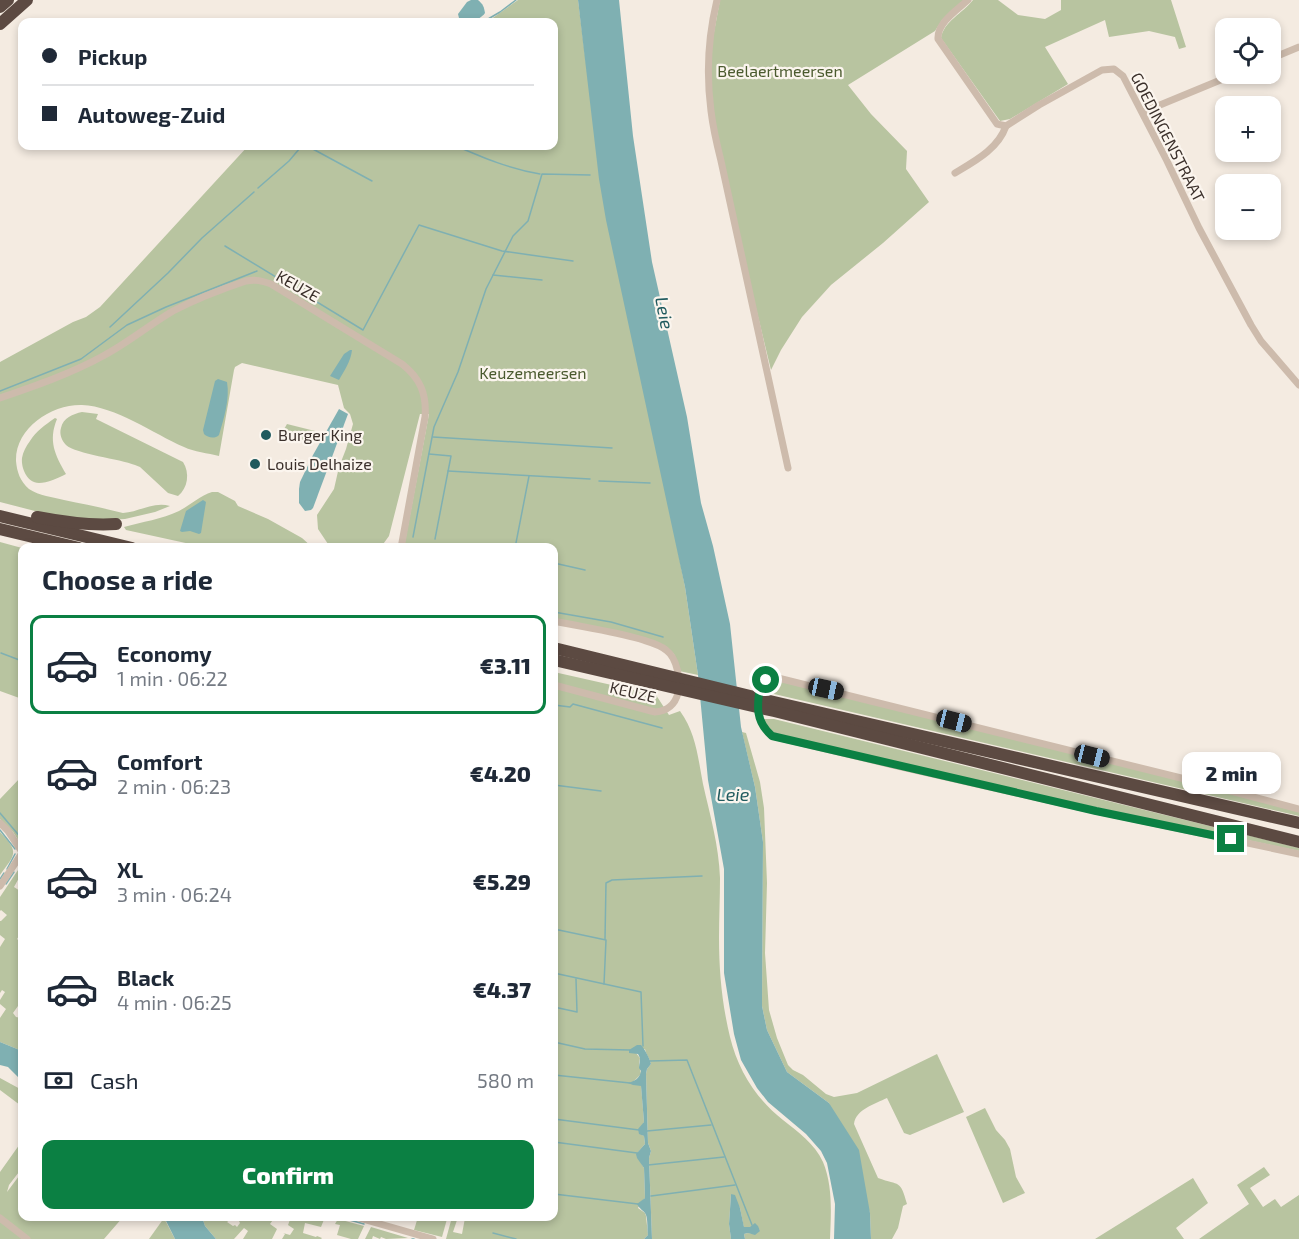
<!DOCTYPE html>
<html lang="en">
<head>
<meta charset="utf-8">
<style>
	body { margin:0; font-family:"Exo 2",sans-serif; background:#f2f2f3; color:#1f2937; height:100vh; display:flex; flex-direction:column; font-size:22px; white-space:nowrap }
	* { box-sizing:border-box; margin:0 }
	p { font-size:20px; color:#747a83 }
	.icon { flex:none; width:33px; height:33px; fill:none; stroke:currentColor; stroke-width:2; stroke-linecap:round; stroke-linejoin:round }
	.map { position:relative; flex:1; overflow:hidden }
	.drawer { position:absolute; left:18px; top:543px; width:540px; height:678px; display:flex; flex-direction:column; background:#fff; border-radius:12px; box-shadow:0 3px 9px #0003 }
	.drawer>* { flex:none }
	.hud { position:absolute; left:18px; top:18px; width:540px; height:132px; border-radius:12px; box-shadow:0 3px 9px #0003; display:grid; align-content:center; height:132px; padding:0 24px; background:#fff }
	.fabs { position:absolute; left:1215px; top:18px; display:grid; gap:12px }
	.fabs a { display:grid; place-items:center; width:66px; height:66px; border-radius:12px; background:#fff; box-shadow:0 3px 9px #0003; font-size:30px }
	.end { position:absolute; width:27px; height:27px; margin:-14px; border:8px solid #0b8043; background:#fff; box-shadow:0 0 0 3px #fff }
	.from { border-radius:50% }
	.bubble { position:absolute; height:42px; border-radius:12px; background:#fff; box-shadow:0 3px 9px #0003; font-size:20px; font-weight:800; line-height:42px; text-align:center }
	.car { position:absolute; width:18px; height:36px; margin:-18px -9px; border-radius:8px; box-shadow:0 0 4px 2px #0007; background:linear-gradient(#222 24%,#8ab4d8 0 40%,#222 0 76%,#8ab4d8 0 86%,#222 0) }
	.hud b { display:flex; align-items:center; gap:21px; height:57px; font-size:22px }
	.hud b+b { border-top:2px solid #e0e1e3 }
	.hud i { width:15px; height:15px; background:#1f2937 }
	ul { padding:0; list-style:none }
	li { display:flex; align-items:center; gap:18px; height:99px; margin:0 12px 9px; padding:0 12px; border:3px solid transparent; border-radius:12px }
	li div { flex:1 }
	li b { display:block; font-size:22px }
	li em { font-style:normal; font-weight:800 }
	li.current { border-color:#0b8043 }
	li>.icon { width:54px; height:54px; stroke-width:1.5 }
	h2 { padding:0 24px; font-size:27px; line-height:72px }
	.pay { display:flex; align-items:center; gap:15px; height:66px; padding:0 24px; font-size:22px }
	.pay p { margin-inline-start:auto }
	.action { display:flex; gap:12px; margin-top:auto; padding:12px 24px }
	.action a { flex:1; height:69px; border-radius:12px; background:#0b8043; color:#fff; font-size:24px; font-weight:800; line-height:69px; text-align:center }
	.map>svg:first-child { display:block }
	.green { fill:#b8c4a0 }
	.water { fill:#7fb0b2 }
	.lines { fill:none; stroke-linecap:round; stroke-linejoin:round }
	.stream { stroke:#7fb0b2; stroke-width:1.5 }
	.street { stroke:#cdbbac; stroke-width:7 }
	.highway { stroke:#5c4a42; stroke-width:12 }
	.route { stroke:#0b8043; stroke-width:8 }
	.poi-dot { fill:#1f5a5e; stroke:#fbf5ee; stroke-width:2 }
	.labels { text-anchor:middle; stroke-width:4.5; stroke-linejoin:round; paint-order:stroke }
	.park-label { font-size:16px; fill:#4a5a2e; stroke:#fbf5ee }
	.street-label { font-size:16px; fill:#3b302b; stroke:#fbf5ee }
	.poi-label { font-size:16px; fill:#3b302b; stroke:#fbf5ee; text-anchor:start }
	.water-label { font-size:18px; font-style:italic; fill:#1f5a5e; stroke:#fbf5ee }
</style>
</head>
<body>
<div class="map">
<svg width="1299" height="1239" viewBox="0 0 1299 1239">
	<rect width="100%" height="100%" fill="#f4ebe1"/>
	<g class="green">
		<path d="M 518,0 L 578,0 L 593,118 L 685,587 L 698,675 L 679,671 L 674,654 L 667,647 L 554,619 L 554,548 L 404,547 L 429,414 L 420,414 L 389,536 L 381,547 L 330,547 L 318,529 L 317,515 L 334,489 L 339,467 L 346,449 L 353,424 L 350,414 L 344,408 L 338,385 L 242,363 L 235,367 L 234,370 L 219,456 C 208,453 194,452 184,447 C 154,434 115,406 82,405 C 52,404 15,428 16,461 C 17,472 20,481 29,489 C 39,496 53,497 64,500 C 84,504 103,508 123,513 C 139,512 154,501 170,506 L 155,512 L 125,519 L 107,520 L 66,519 L 0,502 L 0,362 L 73,322 L 86,317 L 100,307 L 248,146 L 554,146 L 554,22 L 487,22 Z"/>
		<polygon points="720,0 964,0 942,20 935,31 848,85 871,114 907,151 906,169 929,202 883,243 831,285 802,317 781,350 771,370 746,267 711,103 709,59"/>
		<path d="M 973,0 L 998,0 L 1018,15 L 1045,19 L 1061,10 L 1061,0 L 1171,0 L 1186,47 L 1179,49 L 1175,37 L 1149,31 L 1109,37 L 1105,20 L 1045,47 L 1068,84 L 1010,119 L 1000,121 L 941,38 C 944,21 962,14 973,0 Z"/>
		<path d="M 82,412 L 98,414 L 96,419 L 183,462 C 190,473 188,488 178,496 L 168,493 L 140,467 L 135,465 C 120,459 76,454 66,445 C 62,441 59,434 61,428 C 63,418 73,414 82,412 Z"/>
		<path d="M 55,418 L 57,419 C 48,441 55,455 66,474 C 59,478 47,483 39,483 C 27,483 21,468 22,458 C 23,452 26,446 30,441 C 36,431 45,425 55,418 Z"/>
		<polygon points="287,424 315,431 311,440 307,442 283,431"/>
		<path d="M 212,492 L 218,492 L 235,501 L 238,506 L 268,519 L 302,538 L 312,547 L 204,547 L 126,530 L 124,527 C 142,522 162,519 179,511 C 190,505 200,496 212,492 Z"/>
		<polygon points="0,542 22,548 22,699 0,691"/>
		<path d="M 554,672 L 656,695 L 669,715 L 680,711 C 696,733 698,758 703,784 C 710,815 719,846 720,878 C 720,898 719,918 719,938 C 719,971 722,1004 730,1037 C 738,1070 756,1099 783,1120 C 798,1132 815,1144 823,1162 C 833,1186 831,1214 830,1239 L 745,1239 L 744,1234 L 748,1233 L 755,1234 L 760,1230 L 750,1227 L 744,1228 L 740,1208 L 731,1194 L 729,1224 L 731,1239 L 652,1239 L 649,1158 L 651,1151 L 648,1143 L 646,1074 L 647,1069 L 651,1064 C 650,1058 646,1055 645,1049 L 636,1053 L 640,1058 L 639,1063 L 641,1074 L 634,1081 L 633,1085 L 641,1085 L 644,1122 L 642,1126 L 642,1135 L 644,1136 L 645,1144 L 638,1152 L 640,1161 L 644,1168 L 645,1198 L 641,1202 L 638,1208 L 645,1213 L 646,1216 L 648,1235 L 644,1239 L 446,1239 L 452,1217 L 458,1217 L 453,1232 L 462,1234 L 465,1218 L 460,1217 L 554,1216 Z"/>
		<polygon points="778,681 1180,780 1299,812 1299,816 774,694 763,687 768,682"/>
		<path d="M 763,719 L 774,719 L 1299,848 L 1299,851 C 1123,814 948,775 773,733 L 766,727 Z"/>
		<path d="M 742,732 L 746,733 L 760,782 L 764,808 L 767,883 L 765,953 L 769,1010 L 777,1038 L 788,1065 L 793,1070 L 803,1075 L 826,1094 L 834,1097 L 857,1093 L 937,1054 L 964,1112 L 910,1135 L 904,1133 L 887,1098 C 875,1104 856,1109 854,1124 L 878,1178 C 900,1186 900,1179 907,1204 L 903,1206 L 898,1228 L 892,1239 L 871,1239 L 870,1213 L 829,1103 L 787,1072 L 767,1030 L 762,1006 L 763,842 L 755,787 Z"/>
		<polygon points="22,771 22,846 13,832 0,819 0,799 21,777"/>
		<path d="M 0,832 C 20,853 15,854 0,875 Z"/>
		<polygon points="22,864 22,877 20,876 14,887 20,891 22,888 22,903 20,902 19,903 22,906 22,927 19,931 21,933 17,939 22,943 22,998 20,1002 22,1003 21,1007 18,1006 13,1013 16,1017 21,1018 22,1016 22,1051 0,1042 0,1018 6,1009 0,1004 0,1000 5,992 2,990 0,993 0,947 5,939 0,935 0,921 1,921 7,915 1,910 0,911 0,897"/>
		<polygon points="0,1078 22,1090 22,1112 20,1105 0,1090"/>
		<polygon points="985,1108 996,1130 1005,1140 1010,1149 1016,1177 1025,1193 1003,1203 966,1117"/>
		<polygon points="22,1141 22,1168 9,1185 7,1192 22,1172 22,1216 123,1217 104,1239 0,1239 0,1172"/>
		<polygon points="1264,1167 1270,1175 1250,1188 1263,1207 1275,1199 1281,1207 1299,1195 1299,1239 1199,1239 1249,1204 1237,1185"/>
		<polygon points="1193,1178 1208,1203 1176,1228 1184,1239 1095,1239"/>
		<polygon points="202,1217 220,1217 222,1219 226,1217 233,1217 227,1222 233,1226 235,1225 237,1227 240,1223 239,1221 242,1218 240,1217 245,1217 247,1218 248,1217 275,1217 270,1224 277,1229 272,1239 243,1239 248,1231 244,1228 234,1239 216,1239 205,1226"/>
		<polygon points="291,1217 325,1217 321,1227 305,1223 303,1233 316,1237 317,1236 322,1238 321,1239 282,1239 285,1234 283,1233 290,1235 294,1229 288,1225"/>
		<polygon points="418,1217 439,1217 447,1219 442,1237 414,1230"/>
		<polygon points="164,1218 175,1239 149,1239"/>
		<polygon points="338,1219 364,1226 358,1239 351,1239 337,1235 340,1225 335,1224"/>
		<polygon points="371,1227 408,1238 386,1239 381,1237 380,1239 373,1236 372,1239 365,1239"/>
	</g>
	<g class="water">
		<path d="M 471,0 L 478,0 C 483,4 484,7 485,13 C 482,18 471,23 464,22 L 459,18 L 458,14 L 467,2 Z"/>
		<polygon points="578,0 619,0 633,136 652,262 687,417 701,503 713,546 730,624 741,727 755,787 763,842 762,1006 767,1030 787,1072 829,1103 859,1150 870,1213 871,1239 834,1239 835,1204 827,1163 821,1151 806,1134 768,1102 757,1088 741,1060 734,1034 724,973 724,869 708,780 698,675 685,587 606,220 599,179"/>
		<path d="M 350,350 L 352,350 C 351,361 344,371 339,380 L 330,376 L 344,354 Z"/>
		<path d="M 218,379 L 227,382 C 230,399 224,418 219,435 C 215,439 208,438 204,434 L 203,430 L 215,381 Z"/>
		<polygon points="339,409 348,414 313,508 311,510 305,511 299,503 299,489 300,482 313,455"/>
		<polygon points="203,500 206,502 201,533 199,534 190,531 182,532 180,531 186,511"/>
		<polygon points="0,1042 22,1051 22,1081 8,1067 0,1065"/>
		<path d="M 637,1045 L 641,1045 C 644,1048 650,1059 651,1064 L 647,1069 L 646,1074 L 648,1143 L 651,1151 L 649,1158 L 652,1239 L 644,1239 L 648,1235 C 647,1229 648,1220 646,1215 C 644,1210 640,1210 637,1204 L 645,1198 L 644,1168 L 637,1158 L 636,1154 L 645,1144 L 644,1136 L 639,1134 L 638,1129 L 644,1122 L 641,1086 L 633,1085 L 628,1083 C 635,1081 640,1078 641,1071 L 639,1068 L 640,1058 L 638,1054 L 629,1053 L 629,1050 Z"/>
		<polygon points="731,1194 735,1195 740,1208 744,1227 750,1227 755,1223 758,1226 760,1231 755,1235 748,1233 744,1234 745,1239 731,1239 729,1224"/>
		<polygon points="164,1217 202,1217 205,1226 216,1239 175,1239"/>
	</g>
	<g class="lines">
		<g class="stream">
			<polyline points="483,22 500,12 516,0"/>
			<path d="M 456,146 C 484,158 510,169 540,174"/>
			<polyline points="258,188 289,161 300,148 305,146 311,148 372,181"/>
			<polyline points="225,246 363,330 419,225 502,251 573,261"/>
			<polyline points="493,275 542,280"/>
			<polyline points="110,327 168,273 202,238 254,192"/>
			<polyline points="0,391 81,359 127,325 166,307 257,271"/>
			<polyline points="433,437 612,448"/>
			<polyline points="429,454 451,456 435,539"/>
			<polyline points="448,471 590,479"/>
			<polyline points="599,481 650,483"/>
			<polyline points="413,537 434,427 458,372 486,289 513,236 528,221 542,174 590,175"/>
			<polyline points="412,548 412,545"/>
			<polyline points="515,548 529,476"/>
			<polyline points="554,563 585,570"/>
			<polyline points="554,612 611,622 663,637"/>
			<polyline points="1,653 22,661"/>
			<polyline points="554,705 570,707 573,704 662,728"/>
			<polyline points="554,785 601,791"/>
			<polyline points="0,813 22,839"/>
			<polyline points="0,830 15,849"/>
			<polyline points="7,869 15,854"/>
			<polyline points="0,879 4,873"/>
			<polyline points="6,884 14,872"/>
			<polyline points="554,929 606,940 604,984"/>
			<polyline points="605,939 606,883 612,880 702,876"/>
			<polyline points="554,973 641,992 643,1046"/>
			<polyline points="554,1007 577,1012 576,979"/>
			<polyline points="554,1042 585,1049 630,1050"/>
			<polyline points="650,1061 687,1060 752,1225"/>
			<polyline points="554,1075 630,1083"/>
			<polyline points="554,1119 639,1130"/>
			<polyline points="647,1131 711,1125"/>
			<polyline points="554,1142 637,1153"/>
			<polyline points="648,1165 724,1157"/>
			<polyline points="554,1194 638,1204"/>
			<polyline points="651,1196 735,1185"/>
			<polyline points="339,1217 364,1224"/>
			<polyline points="493,1233 516,1239"/>
			<polyline points="412,1239 414,1239"/>
		</g>
		<g class="street">
			<path d="M 717,0 C 708,37 706,73 711,111 C 713,128 717,145 721,161 L 788,468"/>
			<path d="M 968,0 C 957,10 937,23 938,39 L 997,124 L 1006,126 L 1039,105 L 1102,70 L 1114,69 L 1123,76 L 1167,161 L 1199,228 L 1251,325 L 1261,341 L 1299,385"/>
			<polyline points="1270,59 1299,47"/>
			<polyline points="1143,112 1235,74"/>
			<path d="M 955,173 C 975,161 998,149 1006,126"/>
			<path d="M 0,398 C 35,386 70,374 103,356 C 128,343 149,325 173,311 C 196,299 222,289 246,281 C 256,279 262,281 271,284 L 402,364 C 420,378 427,394 425,417 L 401,548"/>
			<path d="M 554,621 C 582,627 612,631 640,639 C 649,642 659,644 666,650 C 677,658 681,680 678,693 C 675,705 667,711 655,712 L 554,685"/>
			<path d="M 1299,809 L 1181,778 L 778,678 L 766,680 L 760,686 C 757,706 756,721 772,736 L 893,765 L 1096,811 L 1299,854"/>
			<polyline points="0,823 8,831 22,852"/>
			<polyline points="0,886 22,853"/>
			<polyline points="352,1216 433,1239"/>
			<polyline points="0,1218 27,1239"/>
		</g>
		<g class="highway">
			<polyline points="0,7 8,0"/>
			<polyline points="0,24 27,0"/>
			<polyline points="0,516 132,548"/>
			<path d="M 37,517 C 63,522 89,526 116,524"/>
			<polyline points="0,529 79,548"/>
			<polyline points="554,648 774,702 1299,823"/>
			<polyline points="554,660 774,711 1299,842"/>
		</g>
	</g>
	<g class="lines">
		<path class="route" d="M 766,680 L 760,686 C 757,706 755,721 772,736 L 1096,811 L 1231,839"/>
	</g>
	<g class="poi-dot">
		<circle cx="266" cy="435" r="6"/>
		<circle cx="255" cy="464" r="6"/>
	</g>
	<g class="labels">
		<g class="park-label">
			<text x="780" y="77">Beelaertmeersen</text>
			<text x="533" y="379">Keuzemeersen</text>
		</g>
		<g class="street-label">
			<text transform="translate(1168 137) rotate(63)" y="6">GOEDINGENSTRAAT</text>
			<text transform="translate(298 286) rotate(30)" y="6">KEUZE</text>
			<text transform="translate(633 692) rotate(13)" y="6">KEUZE</text>
		</g>
		<g class="poi-label">
			<text x="278" y="441">Burger King</text>
			<text x="267" y="470">Louis Delhaize</text>
		</g>
		<g class="water-label">
			<text transform="translate(664 313) rotate(79)" y="6">Leie</text>
			<text x="733" y="801">Leie</text>
		</g>
	</g>
</svg>
<div class="fabs">
<a><svg class="icon" aria-label="locate" viewBox="0 0 24 24"><circle cx="12" cy="12" r="6"/><path d="M12 2v4M12 18v4M2 12h4M18 12h4"/></svg></a>
<a>+</a>
<a>−</a>
</div>
<i class="end from" style="left:766px;top:680px"></i>
<i class="end" style="left:1231px;top:839px"></i>
<div class="bubble" style="left:1182px;top:752px;width:99px">2 min</div>
<i class="car" style="left:826px;top:689px;rotate:102deg"></i>
<i class="car" style="left:954px;top:721px;rotate:104deg"></i>
<i class="car" style="left:1092px;top:756px;rotate:104deg"></i>
<div class="hud">
<b><i class="from"></i>Pickup</b>
<b><i></i>Autoweg-Zuid</b>
</div>
<section class="drawer">
<h2>Choose a ride</h2>
<ul>
<li class="current"><svg class="icon" aria-label="car" viewBox="0 0 24 24"><path d="M5 17H2v-5l4-1 3-4h7l3 4 3 1v5h-3M9 17h6M6 11h13"/><circle cx="7" cy="17" r="2"/><circle cx="17" cy="17" r="2"/></svg><div><b>Economy</b><p>1 min · 06:22</p></div><em>€3.11</em></li>
<li><svg class="icon" aria-label="car" viewBox="0 0 24 24"><path d="M5 17H2v-5l4-1 3-4h7l3 4 3 1v5h-3M9 17h6M6 11h13"/><circle cx="7" cy="17" r="2"/><circle cx="17" cy="17" r="2"/></svg><div><b>Comfort</b><p>2 min · 06:23</p></div><em>€4.20</em></li>
<li><svg class="icon" aria-label="car" viewBox="0 0 24 24"><path d="M5 17H2v-5l4-1 3-4h7l3 4 3 1v5h-3M9 17h6M6 11h13"/><circle cx="7" cy="17" r="2"/><circle cx="17" cy="17" r="2"/></svg><div><b>XL</b><p>3 min · 06:24</p></div><em>€5.29</em></li>
<li><svg class="icon" aria-label="car" viewBox="0 0 24 24"><path d="M5 17H2v-5l4-1 3-4h7l3 4 3 1v5h-3M9 17h6M6 11h13"/><circle cx="7" cy="17" r="2"/><circle cx="17" cy="17" r="2"/></svg><div><b>Black</b><p>4 min · 06:25</p></div><em>€4.37</em></li>
</ul>
<div class="pay"><svg class="icon" aria-label="cash" viewBox="0 0 24 24"><path d="M3 7h18v10H3z"/><circle cx="12" cy="12" r="2"/></svg>Cash<p>580 m</p></div>
<div class="action"><a>Confirm</a></div>
</section>
</div>
</body>
</html>
